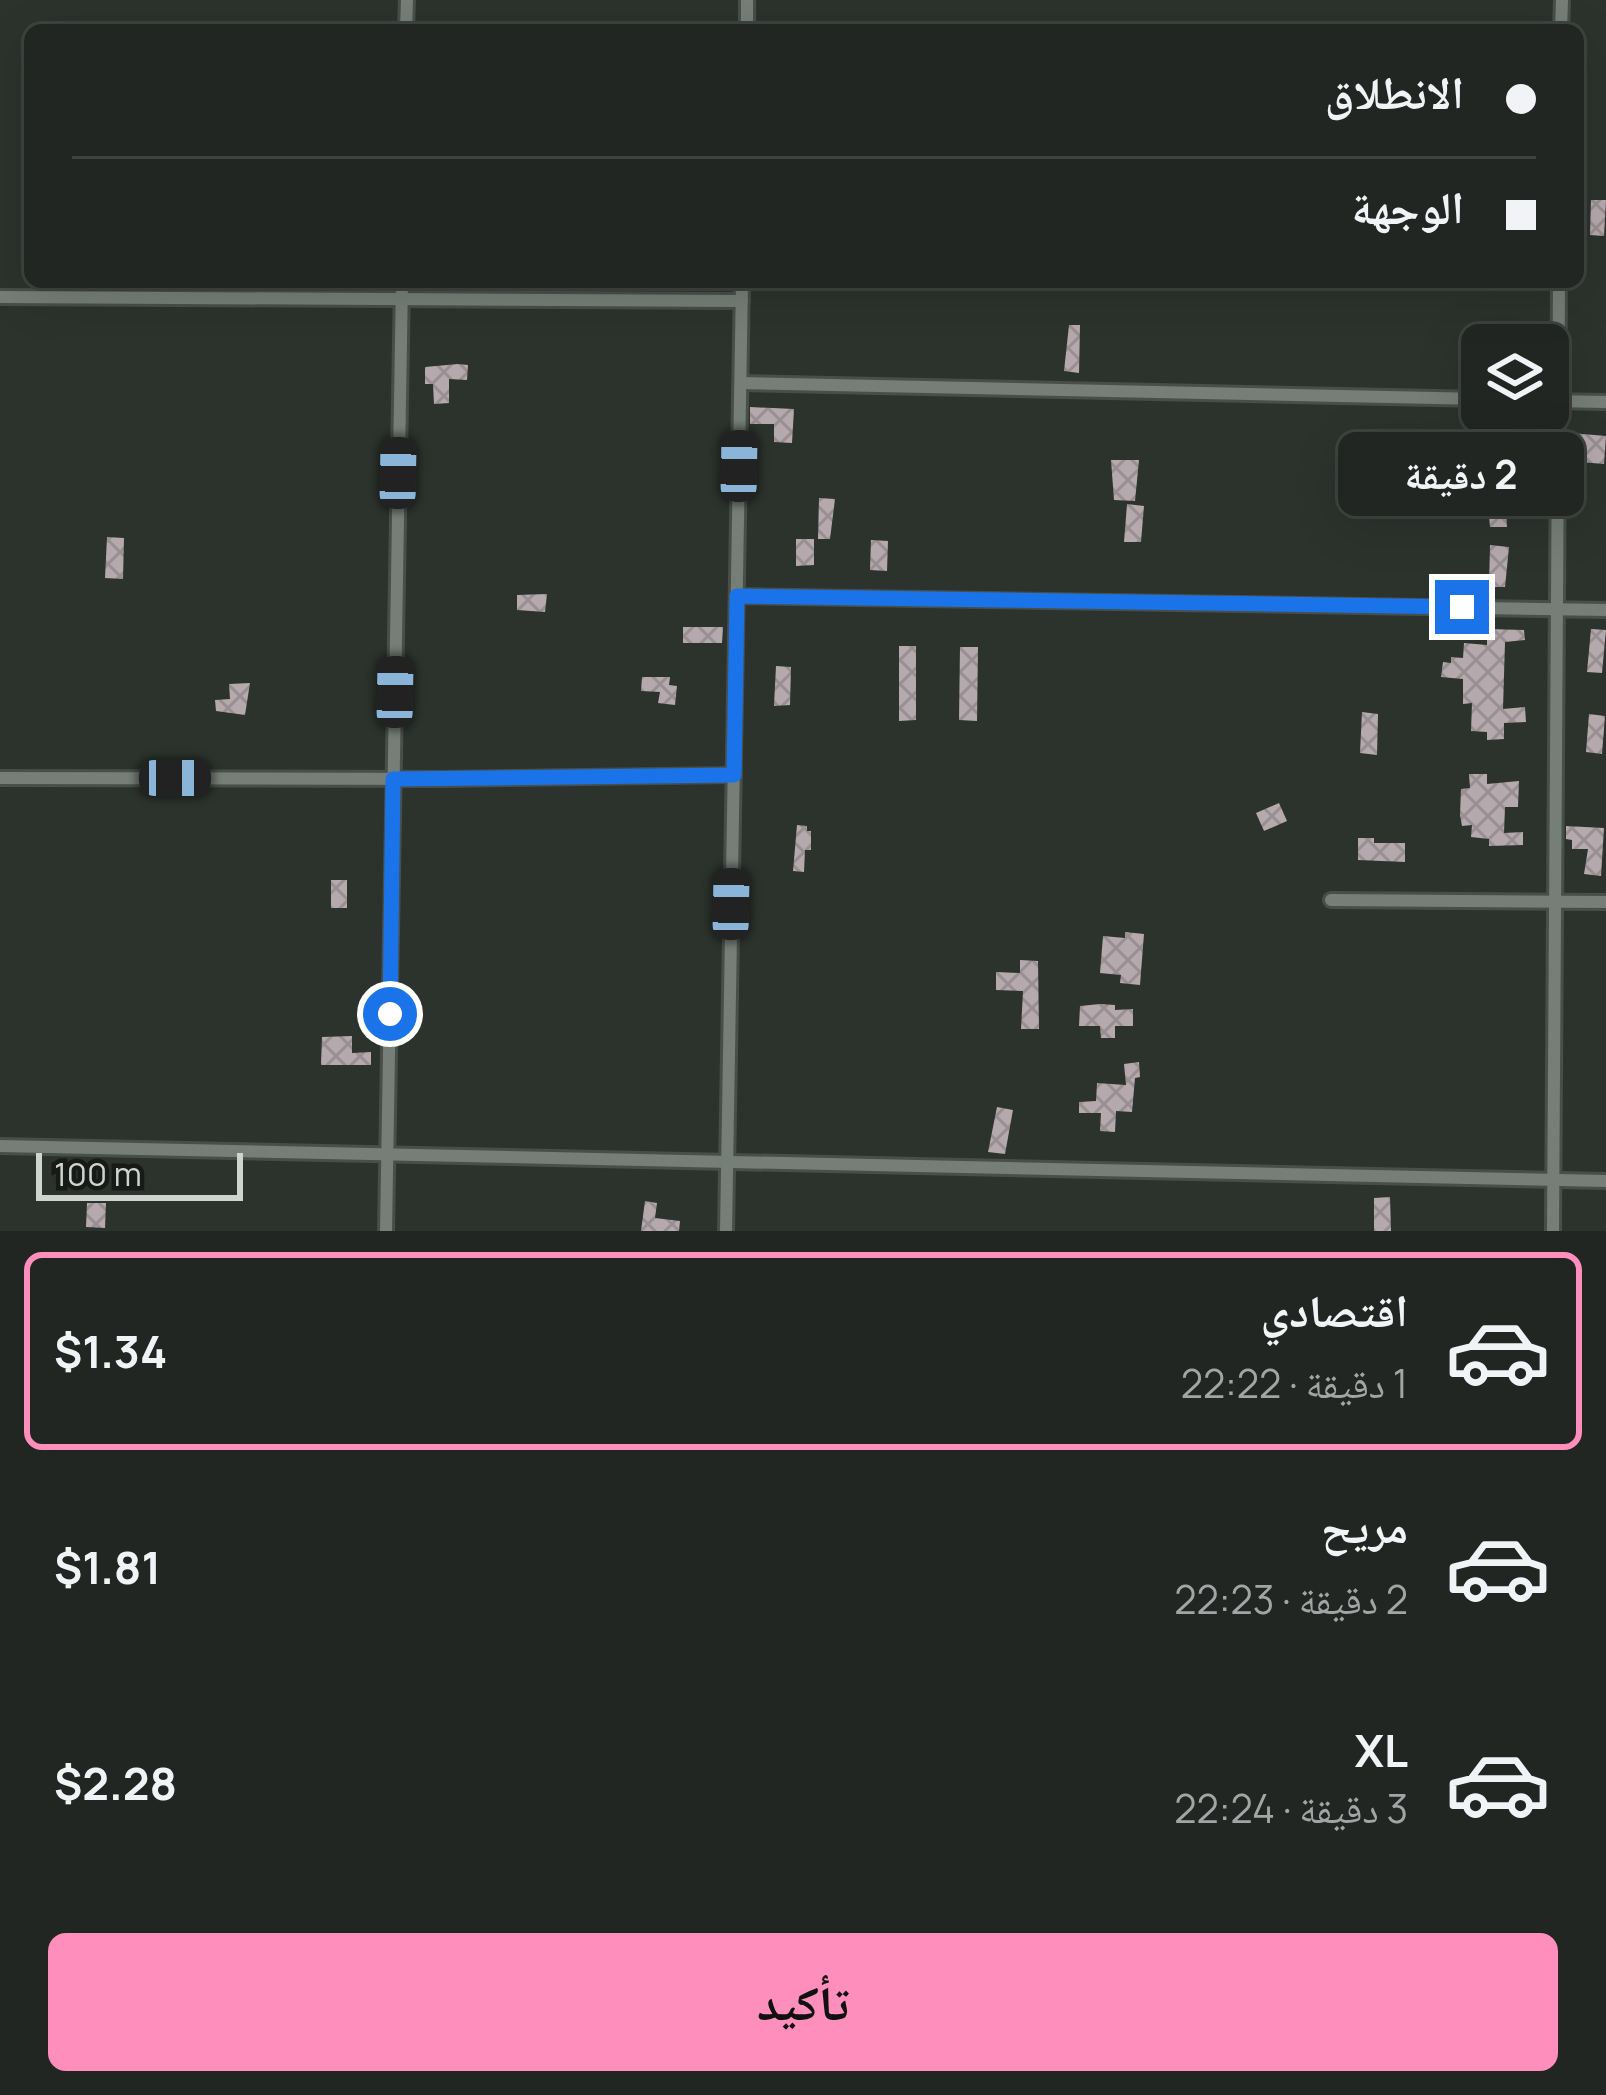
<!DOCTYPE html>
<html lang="ar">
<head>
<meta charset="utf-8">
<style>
	body { margin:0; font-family:Manrope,"Noto Naskh Arabic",sans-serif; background:#2d322f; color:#f1f3f6; direction:rtl; height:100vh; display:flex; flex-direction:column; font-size:45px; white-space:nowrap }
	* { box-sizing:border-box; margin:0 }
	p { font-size:39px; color:#a2a5a5 }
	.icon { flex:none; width:66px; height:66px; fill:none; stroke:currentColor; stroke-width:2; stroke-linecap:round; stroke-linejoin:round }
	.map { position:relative; height:1231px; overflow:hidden; direction:ltr }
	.panel { display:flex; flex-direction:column; background:#212622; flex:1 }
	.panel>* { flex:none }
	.top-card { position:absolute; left:24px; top:24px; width:1560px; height:264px; border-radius:18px; box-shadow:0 12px 48px #0002,0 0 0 3px #3e4340; direction:rtl; display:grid; align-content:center; height:264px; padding:0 48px; background:#212622 }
	.controls { position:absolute; left:1461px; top:324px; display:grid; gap:24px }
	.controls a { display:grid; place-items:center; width:108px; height:108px; border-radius:18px; background:#212622; box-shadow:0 12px 48px #0002,0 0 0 3px #3e4340; font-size:60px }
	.scale { position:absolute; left:36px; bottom:30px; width:207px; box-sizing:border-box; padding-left:12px; border:6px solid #cfd4d0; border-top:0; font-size:33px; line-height:42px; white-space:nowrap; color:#cfd4d0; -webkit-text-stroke:9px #171a17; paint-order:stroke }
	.end { position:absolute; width:54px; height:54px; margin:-27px; border:15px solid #1a73e8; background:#fff; box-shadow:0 0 0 6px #fff }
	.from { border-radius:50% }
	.bubble { position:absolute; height:84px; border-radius:18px; background:#212622; box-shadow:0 12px 48px #0002,0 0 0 3px #3e4340; font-size:39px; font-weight:700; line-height:84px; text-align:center; direction:rtl }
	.car { position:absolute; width:36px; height:72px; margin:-36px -18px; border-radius:15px; box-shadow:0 0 9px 3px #0007; background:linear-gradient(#222 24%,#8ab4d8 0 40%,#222 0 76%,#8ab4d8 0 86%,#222 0) }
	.top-card b { display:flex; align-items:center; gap:42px; height:114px; font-size:45px }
	.top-card b+b { border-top:3px solid #3e4340 }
	.top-card i { width:30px; height:30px; background:#f1f3f6 }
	ul { padding:21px 0 0; list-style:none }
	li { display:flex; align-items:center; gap:36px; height:198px; margin:0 24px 18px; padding:0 24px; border:6px solid transparent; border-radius:18px }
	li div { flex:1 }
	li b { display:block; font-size:45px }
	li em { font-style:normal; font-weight:700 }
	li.on { border-color:#fe8ebc }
	li>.icon { width:108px; height:108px; stroke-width:1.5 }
	.action { display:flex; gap:24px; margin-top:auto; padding:24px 48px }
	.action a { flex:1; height:138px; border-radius:18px; background:#fe8ebc; color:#111; font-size:48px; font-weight:700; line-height:138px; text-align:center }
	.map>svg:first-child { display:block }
	.building { fill:url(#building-cross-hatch) }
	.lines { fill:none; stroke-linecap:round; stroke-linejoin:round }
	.minor-casing { stroke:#484f49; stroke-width:18 }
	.minor { stroke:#757e77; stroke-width:12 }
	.route { stroke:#1a73e8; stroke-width:15 }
</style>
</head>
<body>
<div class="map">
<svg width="1606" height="1231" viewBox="0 0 1606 1231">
	<defs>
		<pattern id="building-cross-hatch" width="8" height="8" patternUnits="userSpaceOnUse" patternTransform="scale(3)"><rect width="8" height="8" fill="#b6a9ae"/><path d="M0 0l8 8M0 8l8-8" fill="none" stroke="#988f92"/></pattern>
	</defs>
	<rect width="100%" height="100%" fill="#2c332d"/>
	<g class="building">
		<polygon points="1591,200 1606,200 1604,236 1590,235"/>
		<polygon points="1069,325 1080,325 1079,373 1064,371"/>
		<polygon points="458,364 468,365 467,380 449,379 449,403 434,404 433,384 425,384 425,367"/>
		<polygon points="750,407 794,409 792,443 774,442 774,424 750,424"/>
		<polygon points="1571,433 1606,436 1604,464 1568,461"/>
		<polygon points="1472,436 1506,438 1505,463 1512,463 1513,496 1528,497 1527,513 1506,511 1507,527 1490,527 1488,504 1462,501 1465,473 1470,473"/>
		<polygon points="1111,460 1139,460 1135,501 1114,500"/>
		<polygon points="1349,462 1399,465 1397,486 1363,482 1362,496 1346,495"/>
		<polygon points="819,498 835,499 830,539 818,539"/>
		<polygon points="1127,504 1144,506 1141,542 1124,542"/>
		<polygon points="107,537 124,538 123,579 105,578"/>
		<polygon points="796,539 814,539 814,565 796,566"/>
		<polygon points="871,540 888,541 887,571 870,570"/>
		<polygon points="1490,545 1509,547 1505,587 1489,587"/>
		<polygon points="547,594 545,612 517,610 517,595"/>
		<polygon points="683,627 723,627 722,643 683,643"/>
		<polygon points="1487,629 1524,630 1525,640 1505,642 1503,709 1525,707 1526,722 1504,723 1504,739 1487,740 1487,732 1471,731 1472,703 1463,704 1463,679 1441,677 1443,662 1451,663 1451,657 1463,658 1464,643 1487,645"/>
		<polygon points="1591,629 1606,630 1602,673 1587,672"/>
		<polygon points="899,646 916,646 916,720 899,721"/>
		<polygon points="960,647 978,647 977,721 959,720"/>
		<polygon points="776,666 791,667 790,705 774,706"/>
		<polygon points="642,677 670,677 669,685 677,686 675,705 658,703 660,692 641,691"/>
		<polygon points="250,683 245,715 216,711 215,700 230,699 229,684"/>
		<polygon points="1362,712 1378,714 1377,755 1360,753"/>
		<polygon points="1589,714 1605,716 1602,754 1586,752"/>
		<polygon points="1469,774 1487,774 1487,784 1519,781 1518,807 1505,807 1504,833 1523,832 1523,845 1489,846 1489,839 1471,837 1472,825 1462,826 1460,815 1461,789 1470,788"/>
		<polygon points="1279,803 1287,821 1264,831 1256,813"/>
		<polygon points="797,825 807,826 807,831 811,831 811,850 805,850 804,872 793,871"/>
		<polygon points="1566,826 1604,828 1601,876 1584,874 1588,849 1572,849 1572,840 1566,839"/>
		<polygon points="1358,838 1374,838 1374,843 1405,843 1405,862 1358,860"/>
		<rect x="331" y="880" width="16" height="28"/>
		<polygon points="1125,932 1144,934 1140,985 1120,983 1121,975 1100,973 1103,936 1125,938"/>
		<polygon points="1020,960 1038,961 1039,1029 1021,1029 1023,991 996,990 996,972 1020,973"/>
		<polygon points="1100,1004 1115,1005 1115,1010 1133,1009 1133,1026 1115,1026 1115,1038 1101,1038 1100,1026 1079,1026 1080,1006"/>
		<polygon points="352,1036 352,1053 371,1052 371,1065 321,1065 322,1037"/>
		<polygon points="1139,1062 1140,1077 1135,1078 1132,1112 1116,1111 1115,1132 1100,1131 1101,1113 1079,1113 1079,1102 1096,1101 1097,1083 1126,1085 1124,1064"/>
		<polygon points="997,1107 1013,1110 1005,1154 988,1152"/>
		<polygon points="1390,1197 1391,1231 1374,1231 1374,1198"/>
		<polygon points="645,1201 657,1203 655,1218 680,1221 679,1231 641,1231"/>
		<polygon points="87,1203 106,1203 105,1228 86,1227"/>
	</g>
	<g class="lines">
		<defs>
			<g id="minor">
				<polyline points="406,30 407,0"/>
				<polyline points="747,30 747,0"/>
				<polyline points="1561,30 1562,0"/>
				<polyline points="0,297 742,301"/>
				<polyline points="741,383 1482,399"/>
				<polyline points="1548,401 1606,402"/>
				<polyline points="737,596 1606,610"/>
				<polyline points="0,778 441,779 734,775"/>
				<polyline points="1331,900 1606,902"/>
				<polyline points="0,1146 1606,1181"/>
				<polyline points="386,1231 402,282"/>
				<polyline points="726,1231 742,282"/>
				<polyline points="1553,1231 1559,282"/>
			</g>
		</defs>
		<use href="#minor" class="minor-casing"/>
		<use href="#minor" class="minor"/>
	</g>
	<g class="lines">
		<polyline class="route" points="390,1014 393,779 734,775 737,596 1462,607"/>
	</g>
</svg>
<div class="controls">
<a><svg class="icon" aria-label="layers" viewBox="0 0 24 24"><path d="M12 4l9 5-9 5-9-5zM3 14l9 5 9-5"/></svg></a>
</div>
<div class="scale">100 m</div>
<i class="end from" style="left:390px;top:1014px"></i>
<i class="end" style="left:1462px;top:607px"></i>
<div class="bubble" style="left:1338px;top:432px;width:246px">2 دقيقة</div>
<i class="car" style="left:739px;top:466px;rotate:1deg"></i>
<i class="car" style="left:398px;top:473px;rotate:1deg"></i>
<i class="car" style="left:395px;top:692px;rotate:1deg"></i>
<i class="car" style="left:175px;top:778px;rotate:90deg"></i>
<i class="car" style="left:731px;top:904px;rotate:1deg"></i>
<div class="top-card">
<b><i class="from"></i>الانطلاق</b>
<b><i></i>الوجهة</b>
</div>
</div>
<section class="panel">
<ul>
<li class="on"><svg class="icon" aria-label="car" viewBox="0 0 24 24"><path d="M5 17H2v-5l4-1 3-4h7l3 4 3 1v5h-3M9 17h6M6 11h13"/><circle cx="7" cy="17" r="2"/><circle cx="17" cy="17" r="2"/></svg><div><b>اقتصادي</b><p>1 دقيقة · 22:22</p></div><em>$1.34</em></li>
<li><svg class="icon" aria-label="car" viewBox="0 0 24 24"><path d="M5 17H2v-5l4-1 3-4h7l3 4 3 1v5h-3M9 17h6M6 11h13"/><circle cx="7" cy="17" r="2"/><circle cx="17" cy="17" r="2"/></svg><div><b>مريح</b><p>2 دقيقة · 22:23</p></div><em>$1.81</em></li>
<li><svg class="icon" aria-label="car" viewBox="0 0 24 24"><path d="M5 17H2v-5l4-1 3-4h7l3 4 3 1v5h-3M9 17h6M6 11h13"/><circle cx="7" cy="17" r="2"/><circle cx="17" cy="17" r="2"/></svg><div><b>XL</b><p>3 دقيقة · 22:24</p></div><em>$2.28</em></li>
</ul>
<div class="action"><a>تأكيد</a></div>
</section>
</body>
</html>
